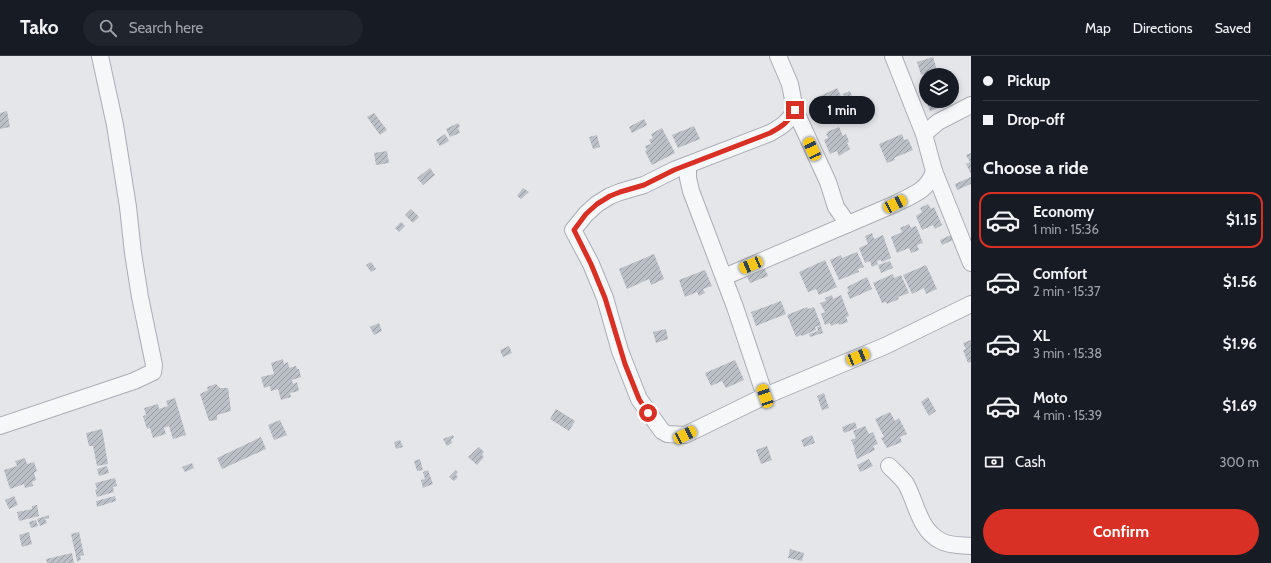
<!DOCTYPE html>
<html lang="en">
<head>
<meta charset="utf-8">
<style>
	body { margin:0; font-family:Cabin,sans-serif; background:#20242c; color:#f1f3f6; height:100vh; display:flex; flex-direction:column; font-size:15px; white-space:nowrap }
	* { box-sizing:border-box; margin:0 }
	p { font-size:13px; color:#9ea1a6 }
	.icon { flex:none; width:22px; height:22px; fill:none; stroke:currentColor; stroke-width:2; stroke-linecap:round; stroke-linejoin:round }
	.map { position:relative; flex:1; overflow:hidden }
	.details { display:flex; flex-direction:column; background:#171b24; width:300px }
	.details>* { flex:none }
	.guide { display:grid; align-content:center; height:88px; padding:0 12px; background:#171b24 }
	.buttons { position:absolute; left:919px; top:12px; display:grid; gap:8px }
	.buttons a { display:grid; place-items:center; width:40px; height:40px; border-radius:50%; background:#171b24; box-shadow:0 2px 6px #0003; font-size:20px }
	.end { position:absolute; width:18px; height:18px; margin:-9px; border:5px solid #d93025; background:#fff; box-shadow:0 0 0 2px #fff }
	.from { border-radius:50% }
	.bubble { position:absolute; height:28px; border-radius:14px; background:#171b24; box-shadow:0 2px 6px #0003; font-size:13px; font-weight:800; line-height:28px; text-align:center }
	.car { position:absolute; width:12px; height:24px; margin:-12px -6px; border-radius:5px; box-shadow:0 0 3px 1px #0007; background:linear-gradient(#f5c518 24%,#345 0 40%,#f5c518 0 76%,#345 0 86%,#f5c518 0) }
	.guide b { display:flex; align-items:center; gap:14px; height:38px; font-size:15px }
	.guide b+b { border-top:1px solid #363941 }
	.guide i { width:10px; height:10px; background:#f1f3f6 }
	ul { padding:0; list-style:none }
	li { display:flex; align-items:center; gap:12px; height:56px; margin:0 8px 6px; padding:0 4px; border:2px solid transparent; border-radius:12px }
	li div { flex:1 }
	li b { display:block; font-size:15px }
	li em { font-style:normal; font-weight:800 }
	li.active { border-color:#d93025 }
	li>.icon { width:36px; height:36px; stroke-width:1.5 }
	h2 { padding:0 12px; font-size:18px; line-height:48px }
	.pay { display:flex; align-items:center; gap:10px; height:44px; padding:0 12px; font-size:15px }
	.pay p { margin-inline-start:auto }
	.button { display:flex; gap:8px; margin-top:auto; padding:8px 12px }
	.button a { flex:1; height:46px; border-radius:24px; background:#d93025; color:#fff; font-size:16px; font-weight:800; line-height:46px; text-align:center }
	header { display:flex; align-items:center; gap:24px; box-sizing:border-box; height:56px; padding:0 20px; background:#171b24; border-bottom:1px solid #363941 }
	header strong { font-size:19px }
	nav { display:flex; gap:22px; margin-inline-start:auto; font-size:14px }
	.search { width:280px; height:36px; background:#20242c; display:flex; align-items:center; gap:10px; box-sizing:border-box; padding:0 14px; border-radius:22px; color:#9ea1a6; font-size:15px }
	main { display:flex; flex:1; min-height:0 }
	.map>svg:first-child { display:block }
	.building { fill:url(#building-hatch) }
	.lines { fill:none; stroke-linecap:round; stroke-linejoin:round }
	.minor-casing { stroke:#a9adb4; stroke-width:18 }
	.minor { stroke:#f6f7f9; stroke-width:16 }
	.route { stroke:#d93025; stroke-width:5 }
</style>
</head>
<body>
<header>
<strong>Tako</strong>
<div class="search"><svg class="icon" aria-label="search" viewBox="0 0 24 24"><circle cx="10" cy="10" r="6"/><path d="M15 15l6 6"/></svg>Search here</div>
<nav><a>Map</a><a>Directions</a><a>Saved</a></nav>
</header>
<main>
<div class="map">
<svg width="971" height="507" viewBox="0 0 971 507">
	<defs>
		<pattern id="building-hatch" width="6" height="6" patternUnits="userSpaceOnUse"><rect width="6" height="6" fill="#bbbfc6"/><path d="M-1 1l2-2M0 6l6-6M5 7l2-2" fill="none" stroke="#989ca2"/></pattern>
	</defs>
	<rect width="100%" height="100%" fill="#e4e6ea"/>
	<g class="building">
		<polygon points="933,1 937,14 921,19 917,6"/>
		<polygon points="952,21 959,37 952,39"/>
		<polygon points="837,32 847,52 824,64 814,43"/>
		<polygon points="850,35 855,48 848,51 843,38"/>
		<polygon points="939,45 942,45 944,50 930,55 928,49"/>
		<polygon points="7,55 10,71 0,73 0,57"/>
		<polygon points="374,57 387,74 380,79 367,61"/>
		<polygon points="644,63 647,69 632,77 629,71"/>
		<polygon points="458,67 460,71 458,72 460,77 450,81 446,73"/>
		<polygon points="694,70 700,83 678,92 672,79"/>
		<polygon points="839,71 843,80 846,78 849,86 847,87 850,93 839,100 837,95 830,98 824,84 828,82 826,78 828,77 827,76"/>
		<polygon points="662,72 675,97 652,109 645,95 647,94 645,90 651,88 649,84 653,82 651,78"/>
		<polygon points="445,78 449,85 440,90 436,84"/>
		<polygon points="902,78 904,84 908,83 913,94 894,102 895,104 887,107 879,88"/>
		<polygon points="597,79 600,91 593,93 589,81"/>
		<polygon points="387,95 389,107 376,109 374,97"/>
		<polygon points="971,97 971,118 966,108 970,106 966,99"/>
		<polygon points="430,112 435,119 423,129 417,122"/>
		<polygon points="971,121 971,128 957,134 955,128"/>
		<polygon points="523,132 529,136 521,143 517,140"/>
		<polygon points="928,148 931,153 934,151 942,169 935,173 933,169 922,174 916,160 922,156 920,152"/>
		<polygon points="411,153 419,161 413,167 405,159"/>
		<polygon points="401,166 405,170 399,176 395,172"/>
		<polygon points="909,168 911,172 916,170 923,187 917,189 919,194 911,197 909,192 897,197 891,181 902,176 900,172"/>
		<polygon points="872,177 874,183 883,179 891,202 882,206 881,204 877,205 878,208 872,211 870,205 865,207 859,192 868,188 865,180"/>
		<polygon points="953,178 955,183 942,189 940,184"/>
		<polygon points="857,196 864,211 858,213 859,216 839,224 830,204 841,199 842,202"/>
		<polygon points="654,198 664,223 651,229 649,223 627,233 619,213"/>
		<polygon points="825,204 837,231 819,239 816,233 808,236 799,216"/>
		<polygon points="890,205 893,212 881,217 878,209"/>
		<polygon points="371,206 376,213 371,216 366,209"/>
		<polygon points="763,209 768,220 750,227 745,216"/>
		<polygon points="926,209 937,233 926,238 924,232 912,238 903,219"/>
		<polygon points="705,214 712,230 703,233 705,237 699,240 697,236 685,241 679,224"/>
		<polygon points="893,218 894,222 901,219 909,237 898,241 899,243 887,248 886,246 882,247 873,227"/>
		<polygon points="867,221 872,233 850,243 847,236 849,235 847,231"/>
		<polygon points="832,239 833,243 841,239 849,260 846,261 848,266 839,269 838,267 831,270 830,267 825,269 821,258 825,256 820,247 826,245 825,242"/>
		<polygon points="781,245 786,258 756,270 751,256"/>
		<polygon points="807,251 808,253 814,251 821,269 815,271 816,274 802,280 801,279 796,281 787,259"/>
		<polygon points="379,267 382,275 374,279 370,271"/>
		<polygon points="821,270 823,277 810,281 809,278 818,275 817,271"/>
		<polygon points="666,273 668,283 656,287 653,276"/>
		<polygon points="971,284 971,306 968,307 963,294 966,293 963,287"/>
		<polygon points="509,290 512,297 503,301 500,294"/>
		<polygon points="283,303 284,308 288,306 289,312 296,310 297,313 299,313 301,321 292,324 293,328 297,326 299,335 290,337 291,341 281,344 278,333 271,335 270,330 264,332 261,321 274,318 271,307"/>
		<polygon points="735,304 744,324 726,332 722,325 711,330 705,317"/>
		<polygon points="216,328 220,332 228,332 231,355 217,359 217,364 209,365 200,338 208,334 207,331"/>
		<polygon points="824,337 829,352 822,354 817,340"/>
		<polygon points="928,341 936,355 929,360 921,346"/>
		<polygon points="175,342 186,379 173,383 169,370 164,372 166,378 153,382 150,372 147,373 143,360 146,359 144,352 158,348 159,353 168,350 166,345"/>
		<polygon points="556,353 575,365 569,375 550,363"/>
		<polygon points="890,356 895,365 899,362 907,378 900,381 902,386 887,392 881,382 884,381 875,363"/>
		<polygon points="280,364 287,379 274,384 268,369"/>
		<polygon points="855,366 857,372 844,377 842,371"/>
		<polygon points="865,370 869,378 873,376 878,388 873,390 875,394 857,403 854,394 855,393 851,384 856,382 853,375"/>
		<polygon points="102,373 108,408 97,410 93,390 89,390 86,377"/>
		<polygon points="453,379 454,382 451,383 452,387 447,390 443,383"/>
		<polygon points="812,379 815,387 804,391 801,384"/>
		<polygon points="261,381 266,393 222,413 217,402"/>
		<polygon points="400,384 403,391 396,393 394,386"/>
		<polygon points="767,390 772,404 761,408 756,394"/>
		<polygon points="479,391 484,396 482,399 484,401 477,409 468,401"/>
		<polygon points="25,402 27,408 34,406 37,415 34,417 36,424 32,426 33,430 25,432 24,428 10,433 4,414 17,410 15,405"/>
		<polygon points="420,403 423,414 417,415 414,405"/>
		<polygon points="869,403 873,410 860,416 857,409"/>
		<polygon points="192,407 194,412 185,416 182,411"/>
		<polygon points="107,410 109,417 99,420 97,413"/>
		<polygon points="428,414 433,428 423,432 421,424 425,423 423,416"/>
		<polygon points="456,414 458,416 456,419 458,421 454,425 449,421"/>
		<polygon points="115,422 117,430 113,431 114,436 97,441 95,434 97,433 95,427"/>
		<polygon points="14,440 18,449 9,453 5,444"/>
		<polygon points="115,440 116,445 97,451 96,445"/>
		<polygon points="37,449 39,460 19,465 17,456 32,453 32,450"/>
		<polygon points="49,459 49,462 45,463 47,467 40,470 37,463"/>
		<polygon points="36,464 38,470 31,472 29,466"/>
		<polygon points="29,476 32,488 22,491 19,479"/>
		<polygon points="79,476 84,499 80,500 81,504 77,505 71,478"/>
		<polygon points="790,493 804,497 802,505 788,502"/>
		<polygon points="72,497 74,507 47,507 46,503"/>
	</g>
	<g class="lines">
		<defs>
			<g id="minor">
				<polyline points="778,0 790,28 795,54 828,126 836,151 848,168"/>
				<polyline points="893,0 924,78 934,115 971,207"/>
				<path d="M 795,54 C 789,66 781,71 770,77 L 674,114 L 644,129 L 620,136 L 610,140 L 597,148 L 586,158 L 573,174 L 591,208 L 605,242 L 620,295 L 639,343 L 662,375 L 667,378 L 685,379 L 765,340 L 885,290 L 971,248"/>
				<polyline points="924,78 938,66 971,49"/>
				<polyline points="688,110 688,122 691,135 735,251 765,340"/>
				<path d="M 724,221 L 895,148 C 912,139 928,135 934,115"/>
				<polyline points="0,370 134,325 153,316 154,309 140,241 133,197 128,151 115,69 100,0"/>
				<path d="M 889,410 C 895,416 902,422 906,428 C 917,448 919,474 941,485 C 950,490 961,489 971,490"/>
			</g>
		</defs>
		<use href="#minor" class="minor-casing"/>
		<use href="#minor" class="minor"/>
	</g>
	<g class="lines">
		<path class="route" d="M 648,357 L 639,343 L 625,308 L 605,242 L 591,208 L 574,174 L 586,158 L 597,148 L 610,140 L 620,136 L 644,129 L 674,114 L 770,77 C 781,71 789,66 795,54"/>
	</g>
</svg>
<div class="buttons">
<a><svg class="icon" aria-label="layers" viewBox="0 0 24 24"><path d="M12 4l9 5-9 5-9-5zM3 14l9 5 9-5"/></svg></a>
</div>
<i class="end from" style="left:648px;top:357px"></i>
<i class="end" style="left:795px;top:54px"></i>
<div class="bubble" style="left:809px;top:40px;width:66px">1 min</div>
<i class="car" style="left:812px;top:93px;rotate:335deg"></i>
<i class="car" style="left:895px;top:148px;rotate:64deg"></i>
<i class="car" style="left:751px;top:209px;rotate:247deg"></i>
<i class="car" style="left:858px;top:301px;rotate:68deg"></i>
<i class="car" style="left:765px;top:340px;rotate:341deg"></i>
<i class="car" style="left:685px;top:379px;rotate:64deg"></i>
</div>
<section class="details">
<div class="guide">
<b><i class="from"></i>Pickup</b>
<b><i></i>Drop-off</b>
</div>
<h2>Choose a ride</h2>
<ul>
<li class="active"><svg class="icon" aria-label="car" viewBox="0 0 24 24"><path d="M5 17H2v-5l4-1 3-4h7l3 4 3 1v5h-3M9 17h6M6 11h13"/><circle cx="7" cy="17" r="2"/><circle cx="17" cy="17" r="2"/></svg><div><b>Economy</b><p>1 min · 15:36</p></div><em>$1.15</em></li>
<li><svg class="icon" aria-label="car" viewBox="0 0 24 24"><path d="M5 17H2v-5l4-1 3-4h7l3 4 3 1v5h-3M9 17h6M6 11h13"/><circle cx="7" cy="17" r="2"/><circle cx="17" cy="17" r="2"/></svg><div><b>Comfort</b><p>2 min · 15:37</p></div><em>$1.56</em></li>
<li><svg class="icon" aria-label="car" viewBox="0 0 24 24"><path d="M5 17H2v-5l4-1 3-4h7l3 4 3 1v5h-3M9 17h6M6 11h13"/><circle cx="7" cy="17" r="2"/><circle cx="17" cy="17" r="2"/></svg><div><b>XL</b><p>3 min · 15:38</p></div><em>$1.96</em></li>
<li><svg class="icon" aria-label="car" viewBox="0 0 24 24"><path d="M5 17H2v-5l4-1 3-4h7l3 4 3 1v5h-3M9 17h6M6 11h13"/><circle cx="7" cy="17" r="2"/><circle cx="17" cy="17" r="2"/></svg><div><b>Moto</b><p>4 min · 15:39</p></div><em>$1.69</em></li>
</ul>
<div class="pay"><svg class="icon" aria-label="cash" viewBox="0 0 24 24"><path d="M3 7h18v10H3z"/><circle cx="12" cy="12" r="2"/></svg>Cash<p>300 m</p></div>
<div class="button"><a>Confirm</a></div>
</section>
</main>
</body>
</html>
